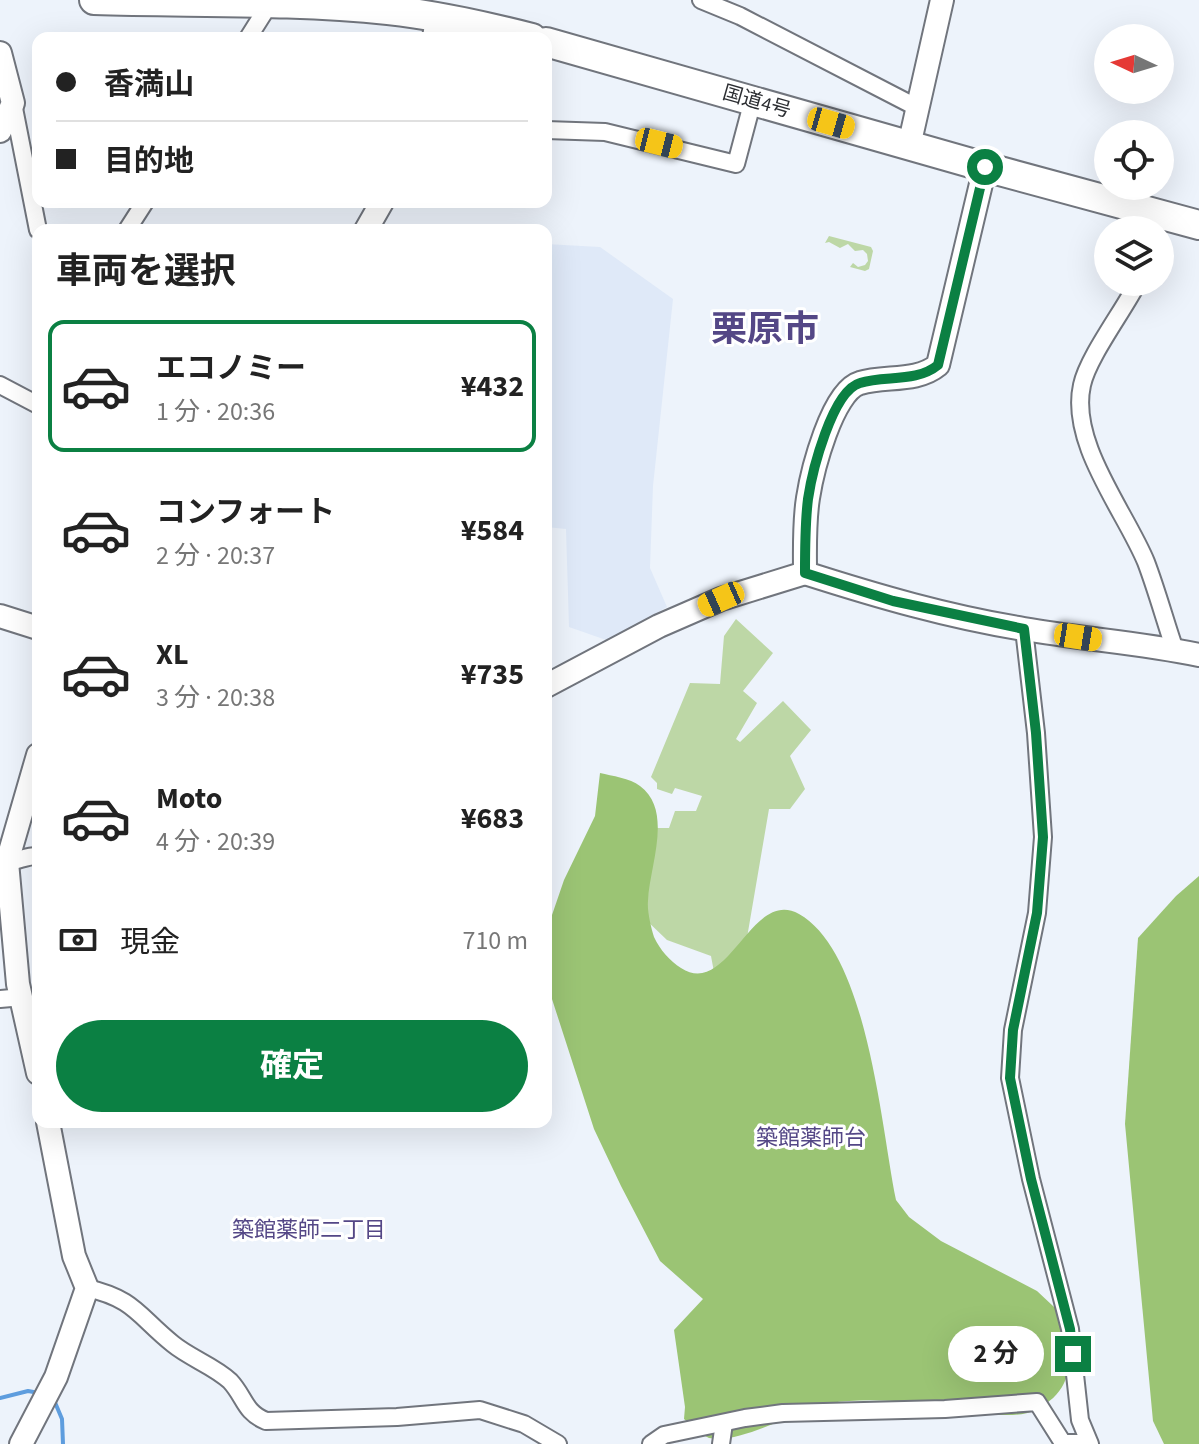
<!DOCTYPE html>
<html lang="ja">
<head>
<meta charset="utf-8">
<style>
	body { margin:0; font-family:"Source Sans 3","Noto Sans JP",sans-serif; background:#f2f2f2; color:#222; height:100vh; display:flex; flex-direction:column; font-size:30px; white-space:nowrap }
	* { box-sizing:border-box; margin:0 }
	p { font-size:26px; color:#767676 }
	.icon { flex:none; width:44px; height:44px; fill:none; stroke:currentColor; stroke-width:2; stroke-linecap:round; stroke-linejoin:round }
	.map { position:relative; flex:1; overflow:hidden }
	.panel { position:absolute; left:32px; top:224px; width:520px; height:904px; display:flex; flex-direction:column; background:#fff; border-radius:16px; box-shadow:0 8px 32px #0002 }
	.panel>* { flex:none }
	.top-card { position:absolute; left:32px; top:32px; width:520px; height:176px; border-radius:16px; box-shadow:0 8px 32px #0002; display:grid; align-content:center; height:176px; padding:0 24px; background:#fff }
	.needle { width:52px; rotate:274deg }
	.tools { position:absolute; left:1094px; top:24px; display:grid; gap:16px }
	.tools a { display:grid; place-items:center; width:80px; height:80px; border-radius:50%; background:#fff; box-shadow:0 8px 32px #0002; font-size:40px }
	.end { position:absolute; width:36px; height:36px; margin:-18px; border:10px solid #0b8043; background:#fff; box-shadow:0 0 0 4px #fff }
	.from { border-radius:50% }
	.bubble { position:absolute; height:56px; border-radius:28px; background:#fff; box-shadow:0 8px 32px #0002; font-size:26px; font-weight:700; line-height:56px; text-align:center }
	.car { position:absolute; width:24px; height:48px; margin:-24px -12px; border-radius:10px; box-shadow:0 0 6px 2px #0007; background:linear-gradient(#f5c518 24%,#345 0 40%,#f5c518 0 76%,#345 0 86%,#f5c518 0) }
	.top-card b { display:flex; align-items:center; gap:28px; height:76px; font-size:30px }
	.top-card b+b { border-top:2px solid #e0e0e0 }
	.top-card i { width:20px; height:20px; background:#222 }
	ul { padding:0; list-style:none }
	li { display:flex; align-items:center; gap:24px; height:132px; margin:0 16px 12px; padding:0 8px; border:4px solid transparent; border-radius:16px }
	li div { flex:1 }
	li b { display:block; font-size:30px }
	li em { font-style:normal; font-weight:700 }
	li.selected { border-color:#0b8043 }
	li>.icon { width:72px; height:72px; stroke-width:1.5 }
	h2 { padding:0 24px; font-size:36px; line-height:96px }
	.pay { display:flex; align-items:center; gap:20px; height:88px; padding:0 24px; font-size:30px }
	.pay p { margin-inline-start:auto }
	.cta { display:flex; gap:16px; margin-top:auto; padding:16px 24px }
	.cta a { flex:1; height:92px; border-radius:48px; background:#0b8043; color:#fff; font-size:32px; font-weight:700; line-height:92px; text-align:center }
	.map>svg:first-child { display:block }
	.built { fill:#dfe9f8 }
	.green { fill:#bdd7a6 }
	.forest { fill:#9bc474 }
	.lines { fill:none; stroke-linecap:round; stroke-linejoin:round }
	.stream { stroke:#5e9dde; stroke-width:4 }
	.street-casing { stroke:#71757d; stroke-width:20 }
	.secondary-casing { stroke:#71757d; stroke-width:26 }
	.highway-casing { stroke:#71757d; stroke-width:32 }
	.street { stroke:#fff; stroke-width:16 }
	.secondary { stroke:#fff; stroke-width:22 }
	.highway { stroke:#fff; stroke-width:28 }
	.route { stroke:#0b8043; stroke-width:10 }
	.labels { text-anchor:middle; stroke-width:6; stroke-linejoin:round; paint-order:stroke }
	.street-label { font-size:20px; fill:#2c2e32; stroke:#fff }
	.neighbourhood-label { font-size:22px; fill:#544786; stroke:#fff }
	.town-label { font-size:36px; font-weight:bold; fill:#544786; stroke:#fff }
</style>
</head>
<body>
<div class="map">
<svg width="1199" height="1444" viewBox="0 0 1199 1444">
	<rect width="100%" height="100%" fill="#edf3fb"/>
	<polygon class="built" points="546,244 600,247 673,299 653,486 650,568 667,607 609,641 569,627 566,529 546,527"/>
	<g class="green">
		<polygon points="829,236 871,247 873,251 869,269 865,271 850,267 853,263 858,267 865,265 868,261 867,254 863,250 855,251 848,244 840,248 829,242 825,243"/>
		<polygon points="736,619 773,653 743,691 757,703 736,739 740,742 783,701 811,730 790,756 805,789 790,809 769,809 742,967 716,983 711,956 667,940 644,918 652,828 669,828 675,811 696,811 702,796 675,788 672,794 657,789 657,783 651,777 690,683 720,684 724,636"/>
	</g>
	<g class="forest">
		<path d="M 600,773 C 612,776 630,778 640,786 C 674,811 649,867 648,901 C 647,911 651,927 654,937 C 660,950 670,961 681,968 C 729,999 751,887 799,914 C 868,953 881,1127 896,1200 L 909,1217 L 941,1241 L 1037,1291 L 1069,1321 C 1070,1360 1076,1390 1035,1410 C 1009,1424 941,1405 909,1402 C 885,1400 854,1399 830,1403 C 795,1410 743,1444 709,1438 C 700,1434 692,1425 684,1419 L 685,1407 L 674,1330 L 703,1299 L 660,1261 L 621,1186 L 594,1129 L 551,996 L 547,962 L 552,915 L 564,880 L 595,816 Z"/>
		<polygon points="1199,876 1199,1444 1164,1444 1153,1421 1125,1124 1138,938 1176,896"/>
	</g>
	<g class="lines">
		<g class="stream">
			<polyline points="0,1398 28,1391 39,1393"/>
			<polyline points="54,1400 62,1419 63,1444"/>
		</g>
		<defs>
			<g id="street">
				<polyline points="701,0 740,16 918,108"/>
				<polyline points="248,38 272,0"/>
				<polyline points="13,103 38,230"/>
				<polyline points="546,130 605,132 736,164 753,100"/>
				<polyline points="127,230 145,202"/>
				<path d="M 1138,282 C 1124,310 1088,357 1082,385 C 1069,443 1125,511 1146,562 C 1157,591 1165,621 1175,650"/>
				<polyline points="0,385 38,405"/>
				<polyline points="1024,629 1036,733 1043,837 1037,913 1013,1030 1010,1078 1031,1179 1070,1329 1080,1420 1090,1444"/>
				<path d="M 2,861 C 13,864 26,855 38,856"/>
				<polyline points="0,999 23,997"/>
				<path d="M 87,1288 C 135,1299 138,1316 173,1344 C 190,1358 214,1366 230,1381 C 245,1397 244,1412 266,1421 L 397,1417 L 480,1410 L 524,1424 L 558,1444"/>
				<polyline points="651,1444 664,1435 745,1418 783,1413 945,1409 1037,1402 1063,1443 1089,1443"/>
				<polyline points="721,1444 724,1423"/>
			</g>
			<g id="secondary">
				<polyline points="434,38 437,17"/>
				<polyline points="0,53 13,103 0,131"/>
				<polyline points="909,146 942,0"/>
				<polyline points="366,230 382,202"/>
				<path d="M 805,573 C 877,596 949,617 1024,629 C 1082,639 1141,643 1199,655"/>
				<polyline points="0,616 38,628"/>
				<path d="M 546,686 L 659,626 L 721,599 L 805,573 C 805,548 804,523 808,498 C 812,472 832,391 860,383 C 885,375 916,383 938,365 L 985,167"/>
				<polyline points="38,755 7,862 18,984 38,1073"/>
				<polyline points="21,1444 56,1377 87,1288 74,1256 48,1122"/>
			</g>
			<g id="highway">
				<path d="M 94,0 C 192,3 290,0 388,10 C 436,15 485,26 532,38"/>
				<polyline points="546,42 985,167 1199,225"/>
			</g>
		</defs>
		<use href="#street" class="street-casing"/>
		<use href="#secondary" class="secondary-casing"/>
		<use href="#highway" class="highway-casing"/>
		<use href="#street" class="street"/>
		<use href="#secondary" class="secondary"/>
		<use href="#highway" class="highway"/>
	</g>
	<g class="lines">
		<path class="route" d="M 985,167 L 938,365 C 916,383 885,375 860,383 C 832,391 812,472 808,499 C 805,523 805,548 805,573 L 893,601 L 1024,629 L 1036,733 L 1043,837 L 1037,913 L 1013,1030 L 1010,1078 L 1031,1179 L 1070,1329 L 1073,1354"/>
	</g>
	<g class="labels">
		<g class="street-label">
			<text transform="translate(757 101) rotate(16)" y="7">国道4号</text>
		</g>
		<g class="neighbourhood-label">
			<text x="811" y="1145">築館薬師台</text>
			<text x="309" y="1237">築館薬師二丁目</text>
		</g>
		<g class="town-label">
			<text x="765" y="341">栗原市</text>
		</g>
	</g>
</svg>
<div class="tools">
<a><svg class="needle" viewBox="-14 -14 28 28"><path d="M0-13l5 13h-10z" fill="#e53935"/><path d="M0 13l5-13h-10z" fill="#767676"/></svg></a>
<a><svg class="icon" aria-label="locate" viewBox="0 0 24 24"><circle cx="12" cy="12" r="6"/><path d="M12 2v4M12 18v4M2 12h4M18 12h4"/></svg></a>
<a><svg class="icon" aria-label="layers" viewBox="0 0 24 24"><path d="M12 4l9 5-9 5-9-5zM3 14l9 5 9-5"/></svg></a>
</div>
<i class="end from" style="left:985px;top:167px"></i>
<i class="end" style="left:1073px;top:1354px"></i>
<div class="bubble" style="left:948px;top:1326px;width:96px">2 分</div>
<i class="car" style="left:831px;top:123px;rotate:106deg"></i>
<i class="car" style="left:659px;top:143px;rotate:104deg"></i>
<i class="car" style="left:721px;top:599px;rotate:246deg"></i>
<i class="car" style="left:1078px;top:637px;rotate:99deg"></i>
<div class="top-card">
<b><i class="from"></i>香満山</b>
<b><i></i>目的地</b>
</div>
<section class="panel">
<h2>車両を選択</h2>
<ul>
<li class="selected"><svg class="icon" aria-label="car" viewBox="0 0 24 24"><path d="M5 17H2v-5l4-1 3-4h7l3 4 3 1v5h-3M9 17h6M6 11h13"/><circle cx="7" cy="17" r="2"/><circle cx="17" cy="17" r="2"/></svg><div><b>エコノミー</b><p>1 分 · 20:36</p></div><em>¥432</em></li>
<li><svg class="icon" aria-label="car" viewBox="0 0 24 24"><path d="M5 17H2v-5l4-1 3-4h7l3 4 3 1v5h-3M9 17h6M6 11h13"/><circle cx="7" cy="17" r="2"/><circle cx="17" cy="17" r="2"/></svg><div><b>コンフォート</b><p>2 分 · 20:37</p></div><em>¥584</em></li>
<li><svg class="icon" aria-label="car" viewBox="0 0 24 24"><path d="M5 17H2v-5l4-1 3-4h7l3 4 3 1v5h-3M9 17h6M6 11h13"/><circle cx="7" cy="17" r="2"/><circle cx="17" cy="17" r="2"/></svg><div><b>XL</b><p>3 分 · 20:38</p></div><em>¥735</em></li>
<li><svg class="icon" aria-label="car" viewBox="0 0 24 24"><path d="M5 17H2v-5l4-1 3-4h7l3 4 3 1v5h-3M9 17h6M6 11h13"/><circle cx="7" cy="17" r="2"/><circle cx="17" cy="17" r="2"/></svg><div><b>Moto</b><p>4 分 · 20:39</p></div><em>¥683</em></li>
</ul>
<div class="pay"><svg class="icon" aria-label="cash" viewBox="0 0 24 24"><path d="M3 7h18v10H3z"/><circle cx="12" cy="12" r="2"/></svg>現金<p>710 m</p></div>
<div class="cta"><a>確定</a></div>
</section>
</div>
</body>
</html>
